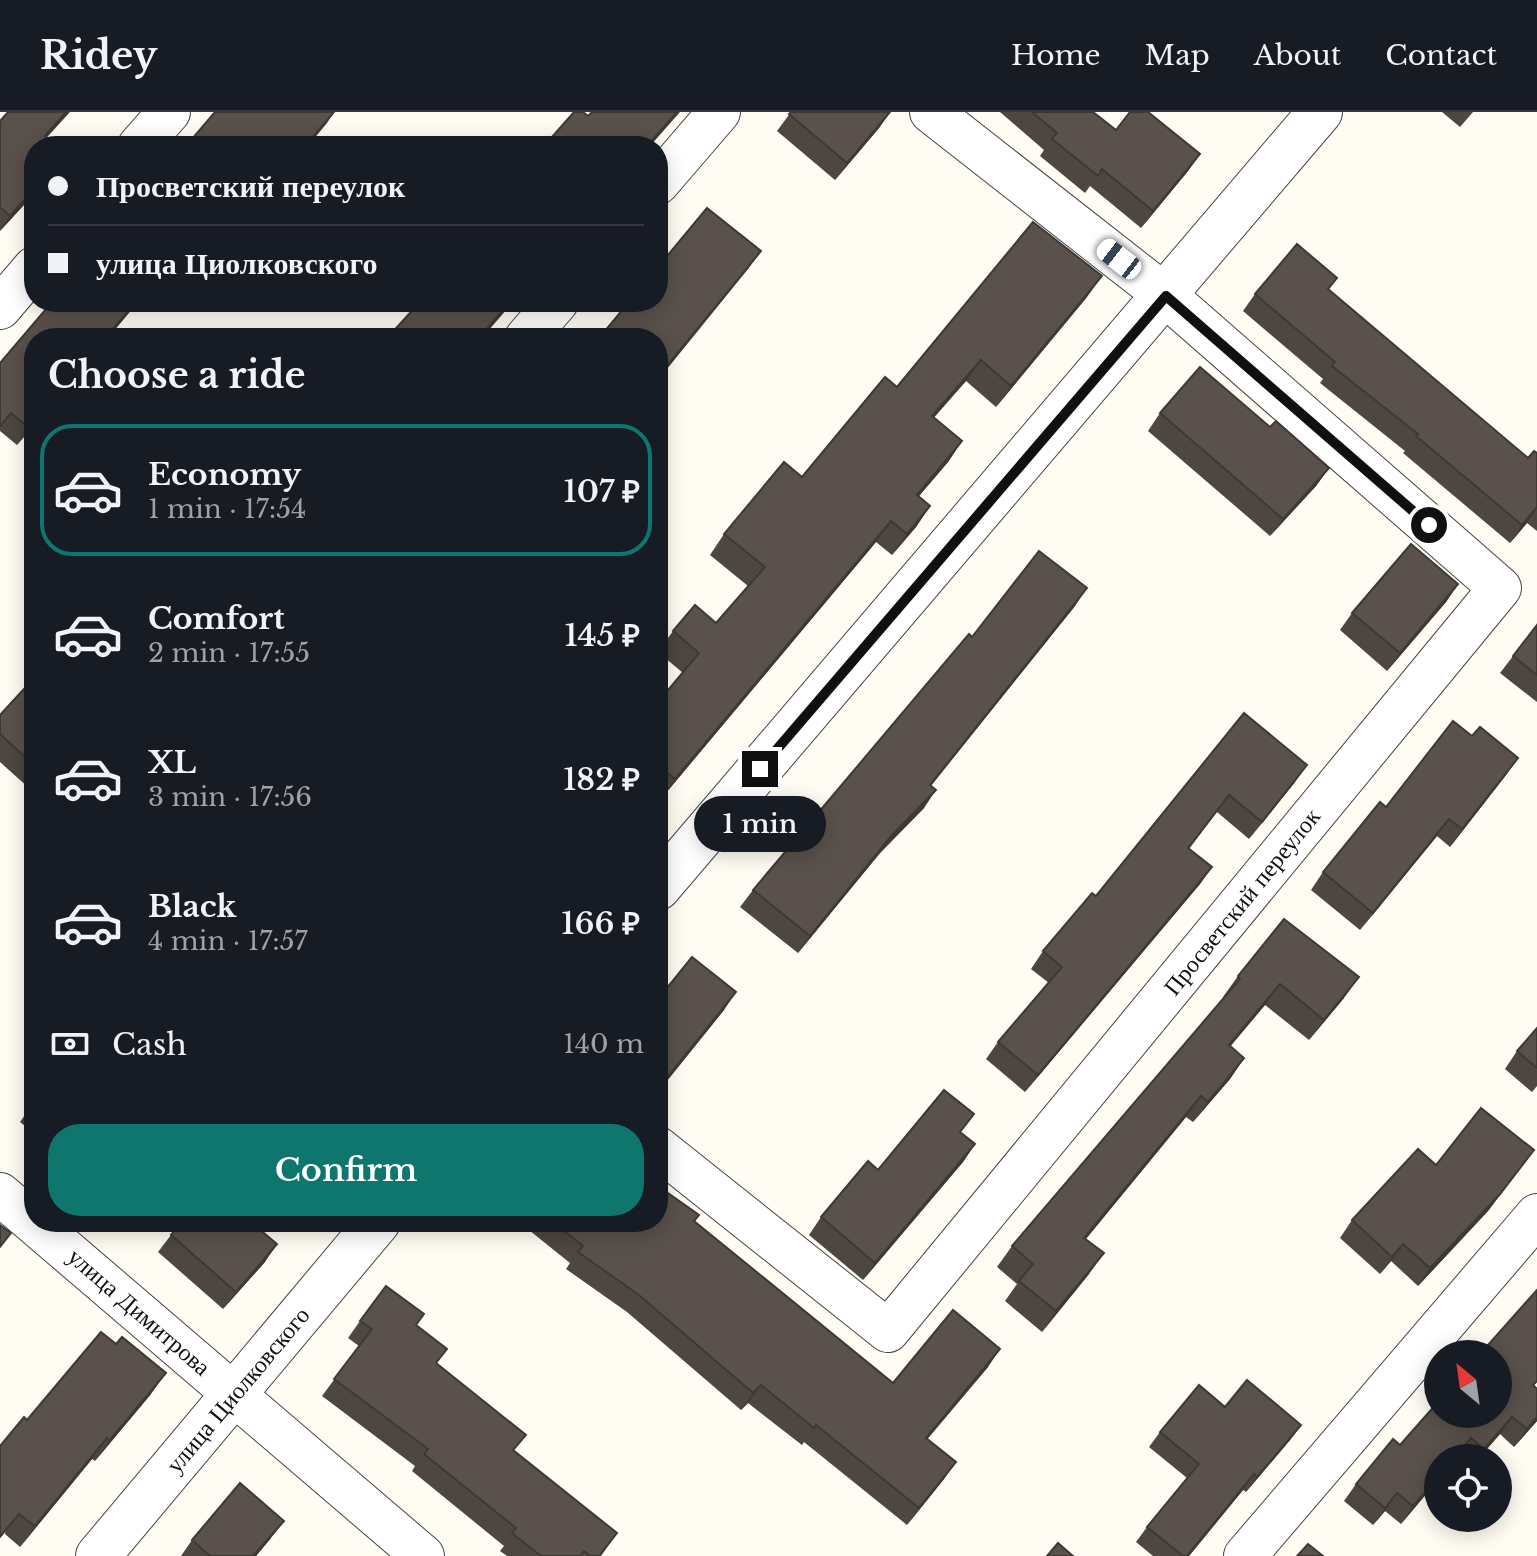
<!DOCTYPE html>
<html lang="en">
<head>
<meta charset="utf-8">
<style>
	body { margin:0; font-family:"Libre Baskerville",serif; background:#242831; color:#f1f3f6; height:100vh; display:flex; flex-direction:column; font-size:30px; white-space:nowrap }
	* { box-sizing:border-box; margin:0 }
	p { font-size:26px; color:#9ea1a6 }
	.icon { flex:none; width:44px; height:44px; fill:none; stroke:currentColor; stroke-width:2; stroke-linecap:round; stroke-linejoin:round }
	.map { position:relative; flex:1; overflow:hidden }
	.details { position:absolute; left:24px; top:216px; width:644px; height:904px; display:flex; flex-direction:column; background:#171b24; border-radius:32px; box-shadow:0 4px 20px #0003 }
	.details>* { flex:none }
	.guide { position:absolute; left:24px; top:24px; width:644px; height:176px; border-radius:32px; box-shadow:0 4px 20px #0003; display:grid; align-content:center; height:176px; padding:0 24px; background:#171b24 }
	.needle { width:52px; rotate:331deg }
	.buttons { position:absolute; left:1424px; top:1228px; display:grid; gap:16px }
	.buttons a { display:grid; place-items:center; width:88px; height:88px; border-radius:50%; background:#171b24; box-shadow:0 4px 20px #0003; font-size:40px }
	.end { position:absolute; width:36px; height:36px; margin:-18px; border:10px solid #101010; background:#fff; box-shadow:0 0 0 4px #fff }
	.from { border-radius:50% }
	.bubble { position:absolute; height:56px; border-radius:28px; background:#171b24; box-shadow:0 4px 20px #0003; font-size:26px; font-weight:600; line-height:56px; text-align:center }
	.car { position:absolute; width:24px; height:48px; margin:-24px -12px; border-radius:10px; box-shadow:0 0 6px 2px #0007; background:linear-gradient(#fff 24%,#345 0 40%,#fff 0 76%,#345 0 86%,#fff 0) }
	.guide b { display:flex; align-items:center; gap:28px; height:76px; font-size:30px }
	.guide b+b { border-top:2px solid #363941 }
	.guide i { width:20px; height:20px; background:#f1f3f6 }
	ul { padding:0; list-style:none }
	li { display:flex; align-items:center; gap:24px; height:132px; margin:0 16px 12px; padding:0 8px; border:4px solid transparent; border-radius:32px }
	li div { flex:1 }
	li b { display:block; font-size:30px }
	li em { font-style:normal; font-weight:600 }
	li.current { border-color:#0f766e }
	li>.icon { width:72px; height:72px; stroke-width:1.5 }
	h2 { padding:0 24px; font-size:36px; line-height:96px }
	.pay { display:flex; align-items:center; gap:20px; height:88px; padding:0 24px; font-size:30px }
	.pay p { margin-inline-start:auto }
	.action { display:flex; gap:16px; margin-top:auto; padding:16px 24px }
	.action a { flex:1; height:92px; border-radius:32px; background:#0f766e; color:#fff; font-size:32px; font-weight:600; line-height:92px; text-align:center }
	header { display:flex; align-items:center; gap:48px; box-sizing:border-box; height:112px; padding:0 40px; background:#171b24; border-bottom:2px solid #363941 }
	header strong { font-size:38px }
	nav { display:flex; gap:44px; margin-inline-start:auto; font-size:28px }
	.map>svg:first-child { display:block }
	.lines { fill:none; stroke-linecap:round; stroke-linejoin:round }
	.minor-casing { stroke:#434343; stroke-width:44 }
	.tertiary-casing { stroke:#434343; stroke-width:46 }
	.minor { stroke:#fff; stroke-width:42 }
	.tertiary { stroke:#fff; stroke-width:44 }
	.wall { fill:#4d4641 }
	.shaded-wall { fill:#3f3935 }
	.building { fill:#5a514c; stroke:#3f3935; stroke-width:2 }
	.route { stroke:#101010; stroke-width:10 }
	.labels { text-anchor:middle; stroke-width:8; stroke-linejoin:round; paint-order:stroke }
	.street-label { font-size:24px; fill:#101010; stroke:#fff }
</style>
</head>
<body>
<header>
<strong>Ridey</strong>
<nav><a>Home</a><a>Map</a><a>About</a><a>Contact</a></nav>
</header>
<div class="map">
<svg width="1537" height="1444" viewBox="0 0 1537 1444">
	<rect width="100%" height="100%" fill="#fffdf3"/>
	<g class="lines">
		<defs>
			<g id="minor">
				<polyline points="139,34 169,0"/>
				<polyline points="658,71 719,0"/>
				<polyline points="0,196 34,156"/>
				<polyline points="526,226 557,190"/>
				<polyline points="658,1036 888,1219 1500,476 1166,184 931,0"/>
				<polyline points="0,1082 423,1444"/>
				<polyline points="1245,1444 1537,1103"/>
			</g>
			<g id="tertiary">
				<polyline points="658,776 1320,0"/>
				<polyline points="98,1444 378,1110"/>
			</g>
		</defs>
		<use href="#minor" class="minor-casing"/>
		<use href="#tertiary" class="tertiary-casing"/>
		<use href="#minor" class="minor"/>
		<use href="#tertiary" class="tertiary"/>
	</g>
	<g class="wall">
		<polygon points="791,0 890,0 879,16 835,68 777,19"/>
		<polygon points="1000,0 1093,0 1116,18 1200,42 1188,59 1141,116 1090,74 1085,81 1040,44 1044,38"/>
		<polygon points="1442,0 1473,0 1460,15"/>
		<polygon points="0,9 34,82 0,119"/>
		<polygon points="1329,178 1528,346 1537,341 1537,419 1527,411 1510,431 1403,341 1405,339 1320,271 1323,267 1243,199 1255,182"/>
		<polygon points="1087,185 996,295 966,269 934,305 962,329 948,350 919,384 930,394 916,415 892,443 876,430 660,688 658,686 658,590 683,561 658,540 673,519 716,511 748,474 710,443 724,422 802,365 897,275"/>
		<polygon points="52,190 138,190 17,333 0,319 0,251"/>
		<polygon points="1160,301 1270,315 1329,356 1316,374 1270,424 1148,319"/>
		<polygon points="1458,472 1446,490 1387,559 1340,518 1352,501"/>
		<polygon points="1075,494 931,674 924,696 880,741 798,841 740,795 753,778 972,525"/>
		<polygon points="1537,513 1537,590 1500,561"/>
		<polygon points="34,566 34,673 30,677 0,650 0,603"/>
		<polygon points="1244,601 1295,670 1249,727 1217,700 1189,737 1212,755 1200,772 1025,980 986,947 998,930 1049,871 1031,857 1043,839 1096,784"/>
		<polygon points="1506,663 1450,735 1437,724 1360,818 1311,778 1323,760 1386,695"/>
		<polygon points="1238,864 1344,886 1309,928 1265,893 1230,934 1244,946 1230,967 1193,1010 1186,1005 1086,1127 1089,1162 1042,1220 1005,1189 1017,1172 997,1155 1012,1134 1224,886 1223,885"/>
		<polygon points="658,887 724,898 658,980"/>
		<polygon points="1537,916 1537,974 1532,980 1505,957 1517,939"/>
		<polygon points="34,990 34,1021 20,1010"/>
		<polygon points="961,1021 975,1032 963,1050 863,1168 809,1123 821,1105 878,1058"/>
		<polygon points="1534,1038 1488,1099 1418,1174 1391,1149 1380,1162 1340,1126 1352,1108 1436,1053"/>
		<polygon points="694,1109 893,1271 988,1255 927,1327 944,1367 907,1413 804,1330 802,1333 748,1291 741,1298 627,1200 566,1157 570,1151 519,1110"/>
		<polygon points="253,1112 265,1150 223,1197 158,1140 171,1123"/>
		<polygon points="360,1209 416,1213 437,1252 514,1339 617,1421 601,1444 507,1444 500,1439 504,1434 412,1359 415,1354 322,1284 359,1234 348,1226"/>
		<polygon points="1535,1275 1537,1309 1514,1335 1500,1322 1479,1346 1462,1346 1459,1343 1457,1346 1438,1346 1438,1368 1401,1412 1385,1399 1373,1413 1344,1389 1356,1372 1400,1333"/>
		<polygon points="151,1282 95,1349 92,1347 20,1435 5,1422 27,1308"/>
		<polygon points="1225,1295 1301,1313 1290,1328 1246,1380 1243,1378 1189,1444 1153,1444 1136,1430 1147,1415 1187,1366 1149,1335 1160,1320"/>
		<polygon points="271,1426 256,1444 181,1444 192,1428"/>
	</g>
	<g class="shaded-wall">
		<polygon points="66,0 70,0 39,34 45,24"/>
		<polygon points="334,0 327,11 308,34 305,34"/>
		<polygon points="677,0 680,0 650,34 647,34"/>
		<polygon points="890,0 879,16 835,68 847,51"/>
		<polygon points="1200,42 1188,59 1141,116 1153,99"/>
		<polygon points="34,77 34,82 0,119 10,104"/>
		<polygon points="761,139 748,157 658,268 658,265"/>
		<polygon points="1102,164 1087,185 996,295 1011,274"/>
		<polygon points="136,190 138,190 108,226 105,226"/>
		<polygon points="510,190 513,190 482,226 479,226"/>
		<polygon points="981,248 966,269 917,325 932,304"/>
		<polygon points="34,310 34,313 17,333 29,316"/>
		<polygon points="962,329 948,350 902,404 917,383"/>
		<polygon points="1329,356 1316,374 1270,424 1283,407"/>
		<polygon points="930,394 916,415 892,443 907,422"/>
		<polygon points="1537,396 1527,411 1510,431 1522,413"/>
		<polygon points="891,409 876,430 660,688 675,667"/>
		<polygon points="1458,472 1446,490 1387,559 1400,541"/>
		<polygon points="1087,476 1075,494 917,690 930,673"/>
		<polygon points="1518,646 1506,663 1450,735 1462,717"/>
		<polygon points="1307,653 1295,670 1249,727 1262,710"/>
		<polygon points="936,678 924,696 880,741 798,841 810,824 892,723"/>
		<polygon points="1449,707 1437,724 1360,818 1373,801"/>
		<polygon points="1212,755 1200,772 1025,980 1038,963"/>
		<polygon points="1359,865 1344,886 1309,928 1324,908"/>
		<polygon points="1280,872 1265,893 1214,954 1229,933"/>
		<polygon points="736,880 724,898 658,980 666,967"/>
		<polygon points="1244,946 1230,967 1193,1010 1208,990"/>
		<polygon points="1201,984 1186,1005 1070,1146 1084,1126"/>
		<polygon points="975,1032 963,1050 863,1168 875,1151"/>
		<polygon points="1534,1038 1488,1099 1418,1174 1430,1156"/>
		<polygon points="277,1132 265,1150 223,1197 236,1180"/>
		<polygon points="1403,1132 1391,1149 1380,1162 1392,1145"/>
		<polygon points="1104,1141 1089,1162 1042,1220 1056,1199"/>
		<polygon points="1000,1237 988,1255 914,1343 926,1326"/>
		<polygon points="166,1261 151,1282 95,1349 109,1329"/>
		<polygon points="761,1273 748,1291 741,1298 753,1281"/>
		<polygon points="1512,1305 1500,1322 1479,1346 1477,1346 1484,1337"/>
		<polygon points="1537,1305 1537,1309 1514,1335 1527,1317"/>
		<polygon points="1301,1313 1290,1328 1246,1380 1257,1365"/>
		<polygon points="107,1326 92,1347 20,1435 35,1414"/>
		<polygon points="956,1350 944,1367 907,1413 919,1396"/>
		<polygon points="1254,1362 1243,1378 1189,1444 1187,1444"/>
		<polygon points="1438,1365 1438,1368 1401,1412 1413,1394"/>
		<polygon points="1397,1381 1385,1399 1373,1413 1385,1396"/>
		<polygon points="284,1409 271,1426 256,1444 253,1444"/>
	</g>
	<g class="building">
		<polygon points="8,0 66,0 45,24 56,34 34,34 34,77 10,104 0,95 0,9"/>
		<polygon points="215,0 334,0 305,34 186,34"/>
		<polygon points="574,0 583,0 588,4 592,0 677,0 647,34 544,34"/>
		<polygon points="791,0 890,0 847,51 789,2"/>
		<polygon points="1032,0 1093,0 1116,18 1130,0 1148,0 1200,42 1153,99 1102,57 1098,64 1052,27 1057,21"/>
		<polygon points="707,96 761,139 658,265 658,226 599,226 629,190 658,190 658,155"/>
		<polygon points="1033,110 1102,164 1011,274 981,248 932,304 962,329 917,383 930,394 907,422 891,409 675,667 658,653 658,590 699,541 673,519 695,493 716,511 765,455 724,422 784,350 802,365 885,265 897,275"/>
		<polygon points="1297,132 1337,166 1328,177 1528,346 1534,339 1537,341 1537,395 1522,413 1416,324 1418,322 1332,254 1335,250 1255,182"/>
		<polygon points="52,190 136,190 105,226 34,226 34,310 29,316 11,301 0,314 0,251"/>
		<polygon points="420,190 510,190 479,226 387,226"/>
		<polygon points="1200,255 1270,315 1276,309 1329,356 1283,407 1160,301"/>
		<polygon points="1411,432 1458,472 1400,541 1352,501"/>
		<polygon points="1039,439 1087,476 930,673 936,678 892,723 810,824 753,778 969,522 972,525"/>
		<polygon points="1537,513 1537,563 1513,544"/>
		<polygon points="34,566 34,653 0,622 0,603"/>
		<polygon points="1244,601 1307,653 1262,710 1229,683 1188,736 1212,755 1038,963 998,930 1062,855 1043,839 1092,781 1096,784"/>
		<polygon points="1453,609 1472,624 1480,615 1518,646 1462,717 1449,707 1373,801 1323,760 1380,690 1386,695"/>
		<polygon points="1284,807 1359,865 1324,908 1280,872 1229,933 1244,946 1208,990 1201,984 1084,1126 1104,1141 1056,1199 1019,1169 1033,1152 1012,1134 1240,867 1238,864"/>
		<polygon points="692,845 736,880 666,967 658,961 658,887"/>
		<polygon points="1537,916 1537,956 1517,939"/>
		<polygon points="944,978 974,1002 960,1020 975,1032 875,1151 821,1105 868,1049 878,1058"/>
		<polygon points="1481,996 1534,1038 1500,1082 1430,1156 1403,1132 1392,1145 1352,1108 1418,1037 1436,1053"/>
		<polygon points="658,1074 699,1103 694,1109 893,1271 953,1198 1000,1237 926,1326 956,1350 919,1396 816,1313 814,1316 761,1273 753,1281 639,1183 578,1140 583,1134 553,1110 658,1110"/>
		<polygon points="182,1110 251,1110 277,1132 236,1180 171,1123"/>
		<polygon points="0,1113 11,1121 0,1135"/>
		<polygon points="386,1174 424,1202 416,1213 447,1237 436,1251 526,1323 513,1338 617,1421 599,1444 591,1444 584,1439 580,1444 541,1444 512,1421 516,1416 424,1342 428,1337 334,1267 372,1217 360,1209"/>
		<polygon points="1537,1178 1537,1269 1533,1273 1537,1277 1537,1305 1527,1317 1512,1305 1484,1337 1471,1326 1454,1346 1438,1346 1438,1365 1413,1394 1397,1381 1385,1396 1356,1372 1393,1327 1400,1333 1438,1290 1438,1302 1498,1302 1498,1242 1480,1242"/>
		<polygon points="101,1220 116,1232 122,1225 166,1261 109,1329 107,1326 35,1414 19,1402 0,1425 0,1334 24,1305 27,1308"/>
		<polygon points="1247,1268 1301,1313 1257,1365 1254,1362 1187,1444 1183,1444 1147,1415 1199,1352 1160,1320 1199,1273 1225,1295"/>
		<polygon points="240,1371 284,1409 253,1444 210,1444 192,1428"/>
		<polygon points="1058,1431 1073,1444 1047,1444"/>
		<polygon points="1308,1432 1323,1444 1297,1444"/>
	</g>
	<g class="lines">
		<polyline class="route" points="760,657 1166,184 1429,413"/>
	</g>
	<g class="labels">
		<g class="street-label">
			<text transform="translate(1242 790) rotate(-51)" y="8">Просветский переулок</text>
			<text transform="translate(139 1200) rotate(41)" y="8">улица Димитрова</text>
			<text transform="translate(238 1278) rotate(-50)" y="8">улица Циолковского</text>
		</g>
	</g>
</svg>
<div class="buttons">
<a><svg class="needle" viewBox="-14 -14 28 28"><path d="M0-13l5 13h-10z" fill="#e53935"/><path d="M0 13l5-13h-10z" fill="#9ea1a6"/></svg></a>
<a><svg class="icon" aria-label="locate" viewBox="0 0 24 24"><circle cx="12" cy="12" r="6"/><path d="M12 2v4M12 18v4M2 12h4M18 12h4"/></svg></a>
</div>
<i class="end from" style="left:1429px;top:413px"></i>
<i class="end" style="left:760px;top:657px"></i>
<div class="bubble" style="left:694px;top:684px;width:132px">1 min</div>
<i class="car" style="left:1119px;top:147px;rotate:308deg"></i>
<div class="guide">
<b><i class="from"></i>Просветский переулок</b>
<b><i></i>улица Циолковского</b>
</div>
<section class="details">
<h2>Choose a ride</h2>
<ul>
<li class="current"><svg class="icon" aria-label="car" viewBox="0 0 24 24"><path d="M5 17H2v-5l4-1 3-4h7l3 4 3 1v5h-3M9 17h6M6 11h13"/><circle cx="7" cy="17" r="2"/><circle cx="17" cy="17" r="2"/></svg><div><b>Economy</b><p>1 min · 17:54</p></div><em>107 ₽</em></li>
<li><svg class="icon" aria-label="car" viewBox="0 0 24 24"><path d="M5 17H2v-5l4-1 3-4h7l3 4 3 1v5h-3M9 17h6M6 11h13"/><circle cx="7" cy="17" r="2"/><circle cx="17" cy="17" r="2"/></svg><div><b>Comfort</b><p>2 min · 17:55</p></div><em>145 ₽</em></li>
<li><svg class="icon" aria-label="car" viewBox="0 0 24 24"><path d="M5 17H2v-5l4-1 3-4h7l3 4 3 1v5h-3M9 17h6M6 11h13"/><circle cx="7" cy="17" r="2"/><circle cx="17" cy="17" r="2"/></svg><div><b>XL</b><p>3 min · 17:56</p></div><em>182 ₽</em></li>
<li><svg class="icon" aria-label="car" viewBox="0 0 24 24"><path d="M5 17H2v-5l4-1 3-4h7l3 4 3 1v5h-3M9 17h6M6 11h13"/><circle cx="7" cy="17" r="2"/><circle cx="17" cy="17" r="2"/></svg><div><b>Black</b><p>4 min · 17:57</p></div><em>166 ₽</em></li>
</ul>
<div class="pay"><svg class="icon" aria-label="cash" viewBox="0 0 24 24"><path d="M3 7h18v10H3z"/><circle cx="12" cy="12" r="2"/></svg>Cash<p>140 m</p></div>
<div class="action"><a>Confirm</a></div>
</section>
</div>
</body>
</html>
